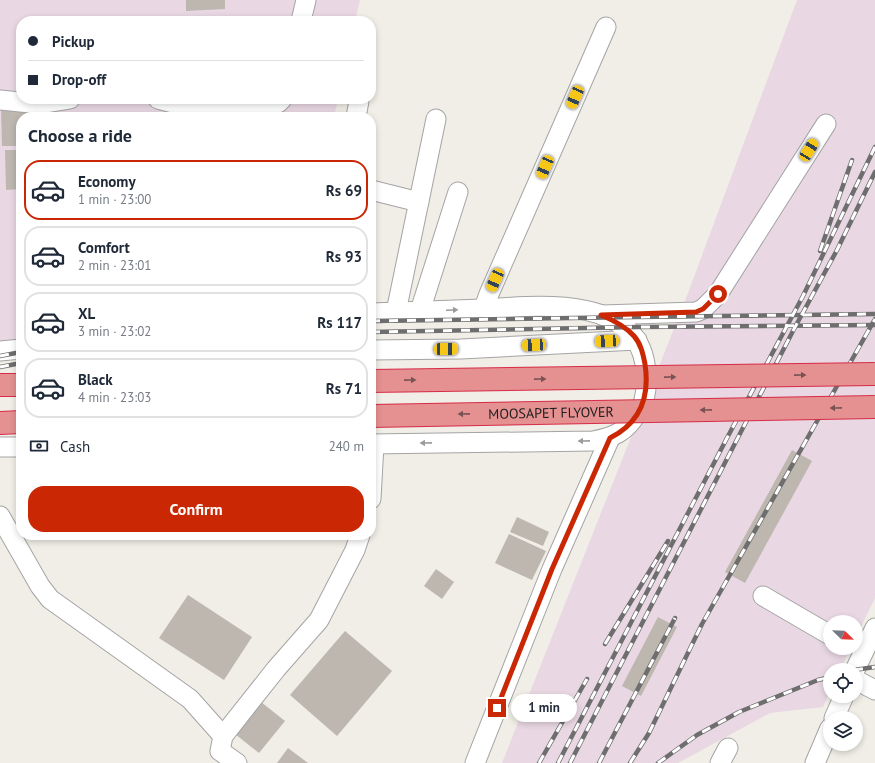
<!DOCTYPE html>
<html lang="en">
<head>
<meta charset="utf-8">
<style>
	body { margin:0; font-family:"PT Sans",sans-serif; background:#f6f6f7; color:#1f2937; height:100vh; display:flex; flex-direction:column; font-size:15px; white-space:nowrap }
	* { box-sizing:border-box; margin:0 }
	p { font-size:13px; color:#747a83 }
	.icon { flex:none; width:22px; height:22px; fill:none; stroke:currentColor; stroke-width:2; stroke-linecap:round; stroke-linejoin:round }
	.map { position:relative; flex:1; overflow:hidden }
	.drawer { position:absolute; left:16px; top:112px; width:360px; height:428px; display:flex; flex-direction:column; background:#fff; border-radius:16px; box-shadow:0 2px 6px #0003 }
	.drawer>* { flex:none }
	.hud { position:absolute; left:16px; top:16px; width:360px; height:88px; border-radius:16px; box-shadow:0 2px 6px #0003; display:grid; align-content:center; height:88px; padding:0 12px; background:#fff }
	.needle { width:26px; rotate:113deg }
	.controls { position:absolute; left:823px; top:615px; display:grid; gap:8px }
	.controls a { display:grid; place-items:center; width:40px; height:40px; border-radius:50%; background:#fff; box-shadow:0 2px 6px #0003; font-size:20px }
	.end { position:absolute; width:18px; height:18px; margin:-9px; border:5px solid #ca2805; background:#fff; box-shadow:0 0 0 2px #fff }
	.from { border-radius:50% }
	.bubble { position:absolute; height:28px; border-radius:14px; background:#fff; box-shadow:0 2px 6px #0003; font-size:13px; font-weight:700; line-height:28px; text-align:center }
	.car { position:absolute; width:12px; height:24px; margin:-12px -6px; border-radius:5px; box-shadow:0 0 3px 1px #0007; background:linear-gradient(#f5c518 24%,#345 0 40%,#f5c518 0 76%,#345 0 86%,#f5c518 0) }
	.hud b { display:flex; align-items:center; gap:14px; height:38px; font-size:15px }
	.hud b+b { border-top:1px solid #e0e1e3 }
	.hud i { width:10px; height:10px; background:#1f2937 }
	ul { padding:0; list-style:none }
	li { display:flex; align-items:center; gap:12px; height:60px; margin:0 8px 6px; padding:0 4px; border:2px solid #e0e1e3; border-radius:16px }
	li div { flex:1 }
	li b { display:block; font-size:15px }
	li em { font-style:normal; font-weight:700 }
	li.active { border-color:#ca2805 }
	li>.icon { width:36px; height:36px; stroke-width:1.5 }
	h2 { padding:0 12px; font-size:18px; line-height:48px }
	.pay { display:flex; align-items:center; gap:10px; height:44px; padding:0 12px; font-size:15px }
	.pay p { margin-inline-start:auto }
	.primary-button { display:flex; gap:8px; margin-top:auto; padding:8px 12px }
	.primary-button a { flex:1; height:46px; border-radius:16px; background:#ca2805; color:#fff; font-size:16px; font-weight:700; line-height:46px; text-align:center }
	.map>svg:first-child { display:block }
	.industrial { fill:#e9d8e3 }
	.building { fill:#bdb7b0 }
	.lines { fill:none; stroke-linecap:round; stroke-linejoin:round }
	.minor-casing { stroke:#a4a4a4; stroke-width:21 }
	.highway-casing { stroke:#d72b47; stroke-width:24 }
	.minor { stroke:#fff; stroke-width:19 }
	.highway { stroke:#e59091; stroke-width:22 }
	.rail-casing { stroke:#6e6e6e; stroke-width:4.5 }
	.rail { stroke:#fff; stroke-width:3; stroke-dasharray:9; stroke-linecap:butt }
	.highway-bridge-casing { stroke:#d72b47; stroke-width:24; stroke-linecap:butt }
	.highway-bridge { stroke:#e59091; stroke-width:22 }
	.oneway { fill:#9b9b9b }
	.oneway2 { fill:#795253 }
	.route { stroke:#ca2805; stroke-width:5 }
	.labels { text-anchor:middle; stroke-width:3; stroke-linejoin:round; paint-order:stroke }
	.street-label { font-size:14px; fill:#202020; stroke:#fff }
</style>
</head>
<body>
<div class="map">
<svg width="875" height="763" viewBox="0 0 875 763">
	<rect width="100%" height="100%" fill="#f0eee6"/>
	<g class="industrial">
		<polygon points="0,0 360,0 355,21 21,21 21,99 338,99 334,117 21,117 21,345 0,346"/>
		<polygon points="797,0 875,0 875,598 856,637 856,622 830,622 830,648 851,648 840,670 830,670 830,691 823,707 770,713 678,763 502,763 688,293"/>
	</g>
	<g class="building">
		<polygon points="186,0 225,0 225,9 186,11"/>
		<polygon points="33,107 33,117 21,117 21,146 2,146 1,108"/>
		<polygon points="239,109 241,117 212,117"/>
		<polygon points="5,150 21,150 21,189 6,190"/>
		<polygon points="792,450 812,461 745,583 725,572"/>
		<polygon points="517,517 549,532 543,546 510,532"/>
		<polygon points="509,534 546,551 532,580 495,563"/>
		<polygon points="436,569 454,582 442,599 424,586"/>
		<polygon points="188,595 252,637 224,680 159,638"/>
		<polygon points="658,617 677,627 641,696 622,686"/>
		<polygon points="345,631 392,671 337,736 290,695"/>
		<polygon points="261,702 285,721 259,753 235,734"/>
		<polygon points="288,748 308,763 277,763"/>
	</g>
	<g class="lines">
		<defs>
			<g id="minor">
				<polyline points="301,21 306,0"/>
				<polyline points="158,99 177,104 269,105 278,103 282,99"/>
				<polyline points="0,100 40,104 70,99"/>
				<polyline points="356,117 359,101"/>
				<polyline points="371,190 419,202"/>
				<polyline points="484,308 489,294 606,27"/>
				<polyline points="420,311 458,192"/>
				<polyline points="396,312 436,119"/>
				<path d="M 371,313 C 408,312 446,310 483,309 C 535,306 634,294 645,364 C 647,376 647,388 644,400 C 643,405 640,409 637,413 C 626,432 614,437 593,441 L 371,444"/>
				<polyline points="602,315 696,312 703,309 718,294 826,124"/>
				<polyline points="371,350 461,349 637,340"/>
				<polyline points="0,351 21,349"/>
				<polyline points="0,447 21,447"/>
				<polyline points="371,499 374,444"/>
				<polyline points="0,516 40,586 50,599 190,699 223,736"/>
				<polyline points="763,596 830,635"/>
				<polyline points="855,670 875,628"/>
				<polyline points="856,680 875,690"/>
				<polyline points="834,718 844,696"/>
				<polyline points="237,763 220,751 223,736 276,669 319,620 355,550 360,535"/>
				<polyline points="475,763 552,569 610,438"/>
				<polyline points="720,763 728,748"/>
				<polyline points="815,763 830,728"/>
			</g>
			<g id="highway">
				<polyline points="0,385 21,385"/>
				<polyline points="0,423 21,422"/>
			</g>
		</defs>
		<use href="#minor" class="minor-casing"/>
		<use href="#highway" class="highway-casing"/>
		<use href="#minor" class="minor"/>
		<use href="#highway" class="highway"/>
		<defs>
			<g id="rail">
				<polyline points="820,251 852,160"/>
				<polyline points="371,321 637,317 875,314"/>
				<polyline points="371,332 638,327 875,325"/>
				<polyline points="0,356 21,352"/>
				<polyline points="0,367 21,363"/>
				<polyline points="605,644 668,541"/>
				<polyline points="854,670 875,667"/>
				<polyline points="539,763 587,679"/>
				<polyline points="558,763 727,438 803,296 875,147"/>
				<polyline points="570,763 794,329 837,250 875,172"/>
				<polyline points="599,763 675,618"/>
				<polyline points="630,763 649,733 702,624 875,319"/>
				<polyline points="658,763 697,735 739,712 818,680 830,677"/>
			</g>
		</defs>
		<use href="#rail" class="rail-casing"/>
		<use href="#rail" class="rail"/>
		<defs>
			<g id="highway-bridge">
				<polyline points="371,381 875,374"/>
				<path id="s1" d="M 371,416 L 875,407"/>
			</g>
		</defs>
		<use href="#highway-bridge" class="highway-bridge-casing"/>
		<use href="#highway-bridge" class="highway-bridge"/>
	</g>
	<defs><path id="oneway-solid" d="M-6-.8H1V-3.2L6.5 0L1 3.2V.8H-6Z"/></defs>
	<g class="oneway">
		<use href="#oneway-solid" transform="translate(452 310) rotate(-2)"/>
		<use href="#oneway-solid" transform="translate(584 441) rotate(179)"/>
		<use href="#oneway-solid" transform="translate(426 443) rotate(179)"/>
	</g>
	<g class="oneway2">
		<use href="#oneway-solid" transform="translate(800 375) rotate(-1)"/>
		<use href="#oneway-solid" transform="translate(670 377) rotate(-1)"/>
		<use href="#oneway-solid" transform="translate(540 379) rotate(-1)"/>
		<use href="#oneway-solid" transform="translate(410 380) rotate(-1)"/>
		<use href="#oneway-solid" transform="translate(836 408) rotate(179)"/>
		<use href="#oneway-solid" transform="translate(706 410) rotate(179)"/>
		<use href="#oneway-solid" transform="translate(464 414) rotate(179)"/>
	</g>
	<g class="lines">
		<path class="route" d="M 497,708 L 552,569 L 610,438 C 640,423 650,397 645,364 C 643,354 641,344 634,336 C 625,326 613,320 601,315 L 696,312 L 703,309 L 718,294"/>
	</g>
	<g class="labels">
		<g class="street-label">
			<text dy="5" stroke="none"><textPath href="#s1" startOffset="180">MOOSAPET FLYOVER</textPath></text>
		</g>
	</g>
</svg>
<div class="controls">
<a><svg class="needle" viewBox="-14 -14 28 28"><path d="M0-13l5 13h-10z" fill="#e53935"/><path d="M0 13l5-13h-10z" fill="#747a83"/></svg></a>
<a><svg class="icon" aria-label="locate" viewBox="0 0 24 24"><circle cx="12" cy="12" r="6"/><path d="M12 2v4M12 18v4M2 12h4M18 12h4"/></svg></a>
<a><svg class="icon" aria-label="layers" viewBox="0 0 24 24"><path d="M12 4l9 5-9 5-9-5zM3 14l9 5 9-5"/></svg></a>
</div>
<i class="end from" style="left:718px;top:294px"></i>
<i class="end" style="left:497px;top:708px"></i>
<div class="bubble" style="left:511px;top:694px;width:66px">1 min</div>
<i class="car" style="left:575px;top:97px;rotate:204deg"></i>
<i class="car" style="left:809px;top:150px;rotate:32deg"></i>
<i class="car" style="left:545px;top:167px;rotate:203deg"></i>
<i class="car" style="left:495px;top:280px;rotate:204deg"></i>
<i class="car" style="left:607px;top:341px;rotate:267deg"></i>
<i class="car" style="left:534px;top:345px;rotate:267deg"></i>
<i class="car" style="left:446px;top:349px;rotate:89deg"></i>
<div class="hud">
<b><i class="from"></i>Pickup</b>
<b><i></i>Drop-off</b>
</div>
<section class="drawer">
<h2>Choose a ride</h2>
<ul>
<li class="active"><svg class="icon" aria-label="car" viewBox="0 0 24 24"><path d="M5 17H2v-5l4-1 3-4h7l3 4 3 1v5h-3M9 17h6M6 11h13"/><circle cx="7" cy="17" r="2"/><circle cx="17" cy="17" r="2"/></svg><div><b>Economy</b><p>1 min · 23:00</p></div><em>Rs 69</em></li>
<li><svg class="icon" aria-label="car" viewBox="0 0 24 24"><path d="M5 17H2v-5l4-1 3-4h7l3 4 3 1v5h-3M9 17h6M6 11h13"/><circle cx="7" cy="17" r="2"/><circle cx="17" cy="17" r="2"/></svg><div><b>Comfort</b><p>2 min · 23:01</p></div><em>Rs 93</em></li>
<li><svg class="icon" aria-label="car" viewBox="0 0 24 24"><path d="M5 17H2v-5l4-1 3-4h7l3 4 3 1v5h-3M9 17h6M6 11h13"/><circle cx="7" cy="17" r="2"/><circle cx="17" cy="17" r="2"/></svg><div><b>XL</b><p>3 min · 23:02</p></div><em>Rs 117</em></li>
<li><svg class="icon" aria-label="car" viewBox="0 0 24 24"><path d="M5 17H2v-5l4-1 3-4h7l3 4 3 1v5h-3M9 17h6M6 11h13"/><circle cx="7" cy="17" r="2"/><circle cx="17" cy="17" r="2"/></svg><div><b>Black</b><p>4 min · 23:03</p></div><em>Rs 71</em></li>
</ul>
<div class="pay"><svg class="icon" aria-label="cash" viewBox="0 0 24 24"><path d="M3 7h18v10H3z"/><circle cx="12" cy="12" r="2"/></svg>Cash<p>240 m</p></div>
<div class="primary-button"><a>Confirm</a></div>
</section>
</div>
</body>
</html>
